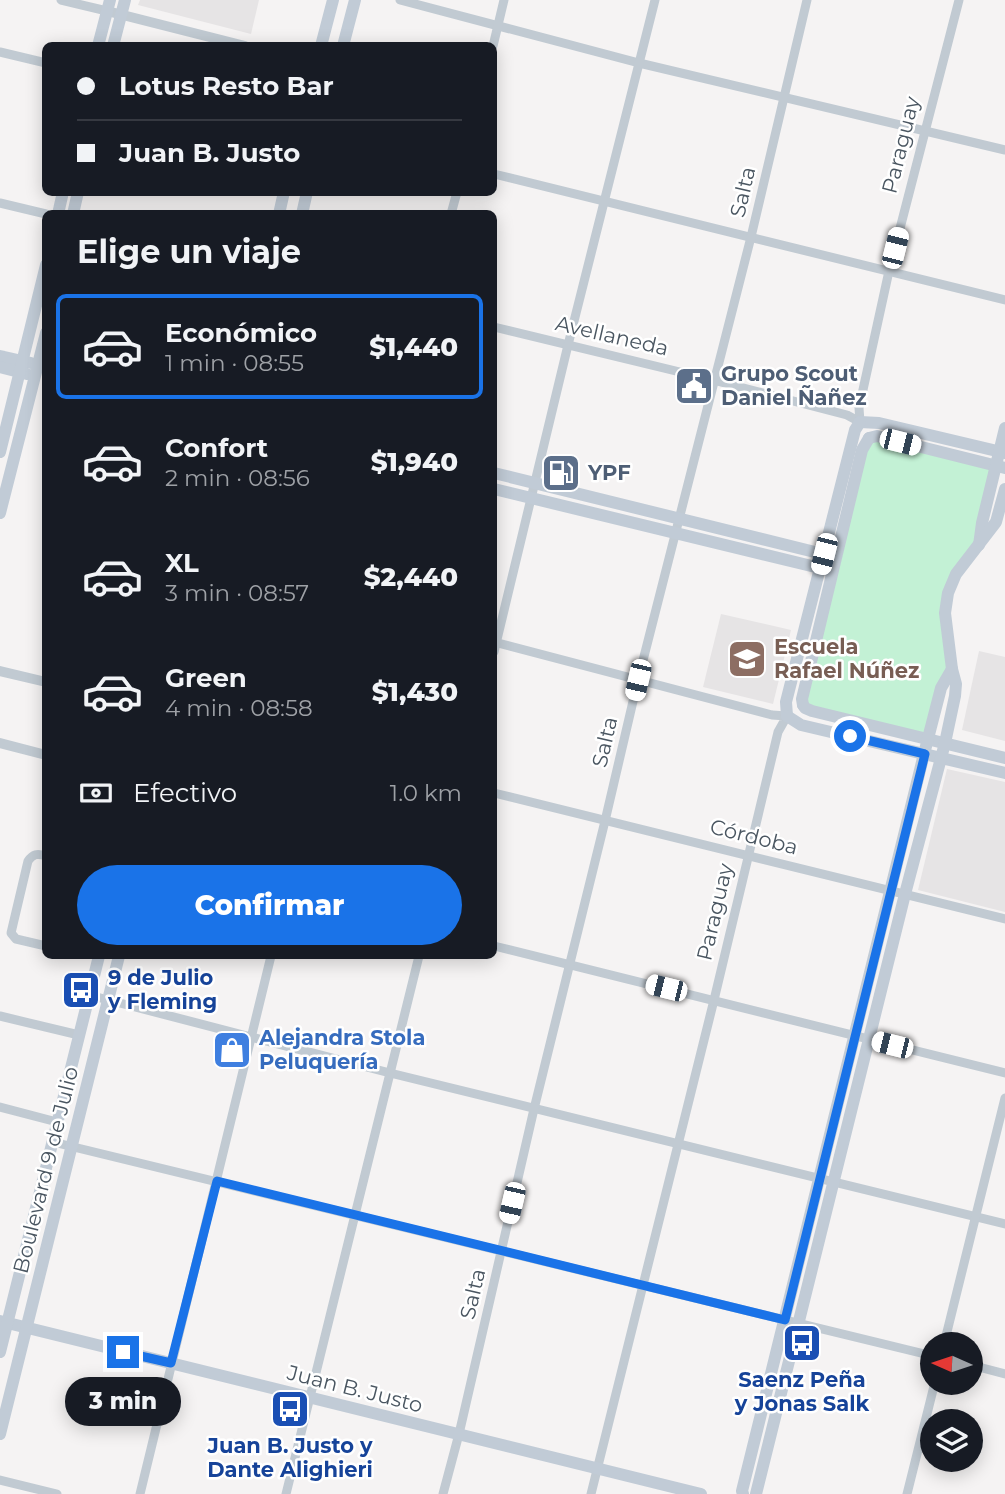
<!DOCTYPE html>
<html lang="es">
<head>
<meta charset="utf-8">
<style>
	body { margin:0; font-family:Montserrat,sans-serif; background:#242831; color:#f1f3f6; height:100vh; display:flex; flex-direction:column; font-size:26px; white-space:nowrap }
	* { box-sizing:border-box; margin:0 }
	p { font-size:23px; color:#9ea1a6 }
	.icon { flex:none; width:38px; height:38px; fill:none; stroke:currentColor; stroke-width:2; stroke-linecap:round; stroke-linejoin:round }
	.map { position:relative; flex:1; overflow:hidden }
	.panel { position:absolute; left:42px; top:210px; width:455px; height:749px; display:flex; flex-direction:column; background:#171b24; border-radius:10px; box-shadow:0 4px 18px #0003 }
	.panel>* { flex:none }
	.hud { position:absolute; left:42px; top:42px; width:455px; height:154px; border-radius:10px; box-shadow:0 4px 18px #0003; display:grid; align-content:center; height:154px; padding:0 35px; background:#171b24 }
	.needle { width:46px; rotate:273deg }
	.fabs { position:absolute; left:920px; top:1332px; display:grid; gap:14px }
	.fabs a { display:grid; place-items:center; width:63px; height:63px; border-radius:50%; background:#171b24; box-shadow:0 4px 18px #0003; font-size:35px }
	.end { position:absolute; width:32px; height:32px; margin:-16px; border:9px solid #1a73e8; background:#fff; box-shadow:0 0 0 4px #fff }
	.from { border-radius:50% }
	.bubble { position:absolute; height:49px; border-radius:24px; background:#171b24; box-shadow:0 4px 18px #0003; font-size:23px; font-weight:800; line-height:49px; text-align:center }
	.car { position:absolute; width:21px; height:42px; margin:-21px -10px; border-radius:9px; box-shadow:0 0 5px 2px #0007; background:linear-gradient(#fff 24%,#345 0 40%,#fff 0 76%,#345 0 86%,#fff 0) }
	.hud b { display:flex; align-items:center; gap:24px; height:66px; font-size:26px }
	.hud b+b { border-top:2px solid #363941 }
	.hud i { width:18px; height:18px; background:#f1f3f6 }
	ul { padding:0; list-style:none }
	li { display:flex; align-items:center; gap:21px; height:105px; margin:0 14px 10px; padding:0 21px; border:4px solid transparent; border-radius:10px }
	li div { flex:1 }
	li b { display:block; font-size:26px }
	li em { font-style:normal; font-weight:800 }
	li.selected { border-color:#1a73e8 }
	li>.icon { width:63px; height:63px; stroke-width:1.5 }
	h2 { padding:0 35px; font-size:32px; line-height:84px }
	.pay { display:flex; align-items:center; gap:18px; height:77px; padding:0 35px; font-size:26px }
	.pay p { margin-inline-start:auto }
	.cta { display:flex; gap:14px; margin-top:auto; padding:14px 35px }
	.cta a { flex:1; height:80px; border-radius:42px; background:#1a73e8; color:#fff; font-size:28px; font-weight:800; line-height:80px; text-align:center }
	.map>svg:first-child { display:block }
	.education { fill:#e6e4e5 }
	.green { fill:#c3f1d5 }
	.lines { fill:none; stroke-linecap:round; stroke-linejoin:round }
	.minor { stroke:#c1cad2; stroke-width:9 }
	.tertiary { stroke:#c1cad2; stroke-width:10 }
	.secondary { stroke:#c1cbd6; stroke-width:12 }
	.route { stroke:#1a73e8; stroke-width:9 }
	.labels { text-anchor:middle; stroke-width:5; stroke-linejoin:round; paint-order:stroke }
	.street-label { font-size:21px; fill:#4a5661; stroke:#fff }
	.service-label { font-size:21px; font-weight:bold; fill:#4e5e75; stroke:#fff; text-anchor:start }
	.education-label { font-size:21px; font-weight:bold; fill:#785e54; stroke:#fff; text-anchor:start }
	.transit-label { font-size:21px; font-weight:bold; fill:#164399; stroke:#fff }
	.shop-label { font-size:21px; font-weight:bold; fill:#366cbe; stroke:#fff; text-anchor:start }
</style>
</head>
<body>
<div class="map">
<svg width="1005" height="1494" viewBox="0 0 1005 1494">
	<rect width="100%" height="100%" fill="#f5f3f3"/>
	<g class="education">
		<polygon points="140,0 259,0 251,34 138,5"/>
		<polygon points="721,614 791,630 773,704 703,687"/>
		<polygon points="979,651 1005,657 1005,741 962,730"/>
		<polygon points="947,769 1005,782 1005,912 918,890"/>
	</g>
	<polygon class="green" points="869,438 995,466 978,545 948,593 952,669 929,739 805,708"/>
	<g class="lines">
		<g class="minor">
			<polyline points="61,0 107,11"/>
			<polyline points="400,0 639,63 1005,150"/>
			<polyline points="493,46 504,0"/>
			<polyline points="0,52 46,63"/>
			<polyline points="494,174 1005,300"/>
			<polyline points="0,203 46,214"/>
			<polyline points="451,214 457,192"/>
			<polyline points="494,327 713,380 847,415 860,422"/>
			<polyline points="860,422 859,408 889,271 959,0"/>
			<polyline points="494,642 772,715 787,716 778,732 714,1000 591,1494"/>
			<polyline points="494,652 568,345 655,0"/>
			<polyline points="494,793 1005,919"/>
			<path d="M 46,856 C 37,853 33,854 28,861 L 11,933 L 16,939 L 46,946"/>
			<polyline points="494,946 1005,1073"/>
			<polyline points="89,995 390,1073 1005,1224"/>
			<polyline points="0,1016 79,1035"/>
			<polyline points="0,1107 57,1122"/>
			<polyline points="53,1142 933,1356"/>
			<polyline points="944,1344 1005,1098"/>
			<polyline points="971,1365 1005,1374"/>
			<polyline points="0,1480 57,1494"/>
			<polyline points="140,1494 271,956"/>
			<polyline points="286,1494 419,956"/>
			<polyline points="443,1494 459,1434 534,1109 605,821 638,680 751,237 807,0"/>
			<polyline points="907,1494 935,1382"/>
		</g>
		<g class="tertiary">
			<polyline points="107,11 245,46"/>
			<polyline points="0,671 46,682"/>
			<polyline points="0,743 46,755"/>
		</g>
		<g class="secondary">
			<polyline points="98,46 110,0"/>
			<polyline points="113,46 125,0"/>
			<polyline points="321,46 333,0"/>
			<polyline points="343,46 355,0"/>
			<polyline points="58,214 63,192"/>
			<polyline points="73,214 78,192"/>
			<polyline points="279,214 284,192"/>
			<polyline points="302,214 307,192"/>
			<polyline points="0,356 31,363"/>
			<polyline points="0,367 27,374"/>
			<polyline points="860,422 879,423 1005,453"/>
			<polyline points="869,438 877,436 1005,468"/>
			<polyline points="0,452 46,265"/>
			<polyline points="494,473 835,557"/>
			<polyline points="494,489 832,571"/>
			<polyline points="0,513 46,333"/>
			<polyline points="979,545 982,523 1005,428"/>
			<polyline points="803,705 802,699 862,450 869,438"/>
			<polyline points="803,705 805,708 812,711 1005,758"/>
			<polyline points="787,716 786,702 855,430 860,422"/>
			<polyline points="787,716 801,725 1005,773"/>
			<polyline points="0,1321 701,1494"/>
			<polyline points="0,1352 99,956"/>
			<polyline points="0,1434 119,956"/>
			<polyline points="743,1494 742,1491 924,754 941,688 952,669"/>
			<polyline points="756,1494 905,894 945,743 955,696 956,684 952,669 945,613 948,593 956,574 996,522 1005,489"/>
		</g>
	</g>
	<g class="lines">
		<polyline class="route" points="123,1352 171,1363 217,1181 785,1320 925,754 850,736"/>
	</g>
	<defs>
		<symbol id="civic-square" viewBox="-11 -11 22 22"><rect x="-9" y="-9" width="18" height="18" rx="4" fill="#5c6f8a" stroke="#fff"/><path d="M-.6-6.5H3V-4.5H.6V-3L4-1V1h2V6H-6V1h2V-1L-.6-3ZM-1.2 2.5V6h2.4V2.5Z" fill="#fff"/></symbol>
		<symbol id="fuel-square" viewBox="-11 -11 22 22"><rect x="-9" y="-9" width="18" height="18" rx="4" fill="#5c6f8a" stroke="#fff"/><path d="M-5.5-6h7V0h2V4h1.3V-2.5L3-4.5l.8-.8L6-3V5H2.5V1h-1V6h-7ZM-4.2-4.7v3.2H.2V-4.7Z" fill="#fff"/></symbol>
		<symbol id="school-square" viewBox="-11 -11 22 22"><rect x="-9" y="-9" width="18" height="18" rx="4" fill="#8d6e63" stroke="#fff"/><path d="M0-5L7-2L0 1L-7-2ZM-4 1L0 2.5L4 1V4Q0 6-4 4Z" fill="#fff"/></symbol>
		<symbol id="bus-square" viewBox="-11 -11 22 22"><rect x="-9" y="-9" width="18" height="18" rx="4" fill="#1a4fb4" stroke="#fff"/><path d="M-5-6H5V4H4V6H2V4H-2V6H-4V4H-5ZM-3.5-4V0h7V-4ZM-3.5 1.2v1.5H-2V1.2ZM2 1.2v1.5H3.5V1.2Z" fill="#fff"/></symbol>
		<symbol id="shop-square" viewBox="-11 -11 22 22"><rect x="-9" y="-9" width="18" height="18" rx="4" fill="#3f7fe0" stroke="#fff"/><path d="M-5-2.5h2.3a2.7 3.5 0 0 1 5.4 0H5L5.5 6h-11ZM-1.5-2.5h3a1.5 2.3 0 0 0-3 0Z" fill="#fff"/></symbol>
	</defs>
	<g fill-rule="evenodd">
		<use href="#civic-square" x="672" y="364" width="44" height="44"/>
		<use href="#fuel-square" x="539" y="451" width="44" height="44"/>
		<use href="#school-square" x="725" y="637" width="44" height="44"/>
		<use href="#bus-square" x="59" y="968" width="44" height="44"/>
		<use href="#shop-square" x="210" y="1028" width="44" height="44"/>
		<use href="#bus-square" x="780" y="1321" width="44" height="44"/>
		<use href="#bus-square" x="268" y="1387" width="44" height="44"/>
	</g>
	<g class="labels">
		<g class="street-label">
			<text transform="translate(901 145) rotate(-76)" y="7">Paraguay</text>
			<text transform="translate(743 192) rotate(-77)" y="7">Salta</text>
			<text transform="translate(612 336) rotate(13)" y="7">Avellaneda</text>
			<text transform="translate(605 742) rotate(-77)" y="7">Salta</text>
			<text transform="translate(754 837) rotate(14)" y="7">Córdoba</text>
			<text transform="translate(715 912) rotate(-77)" y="7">Paraguay</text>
			<text transform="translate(46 1170) rotate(-76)" y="7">Boulevard 9 de Julio</text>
			<text transform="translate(473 1294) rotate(-77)" y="7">Salta</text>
			<text transform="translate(355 1389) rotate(14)" y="7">Juan B. Justo</text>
		</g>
		<g class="service-label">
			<text x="721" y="381">Grupo Scout<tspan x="721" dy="24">Daniel Ñañez</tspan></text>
			<text x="588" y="480">YPF</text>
		</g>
		<g class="education-label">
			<text x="774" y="654">Escuela<tspan x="774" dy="24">Rafael Núñez</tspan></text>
		</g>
		<g class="transit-label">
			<text x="108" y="985" text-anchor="start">9 de Julio<tspan x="108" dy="24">y Fleming</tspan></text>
			<text x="802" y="1387">Saenz Peña<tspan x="802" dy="24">y Jonas Salk</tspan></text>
			<text x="290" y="1453">Juan B. Justo y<tspan x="290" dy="24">Dante Alighieri</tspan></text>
		</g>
		<g class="shop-label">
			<text x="259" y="1045">Alejandra Stola<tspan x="259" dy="24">Peluquería</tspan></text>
		</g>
	</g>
</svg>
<div class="fabs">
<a><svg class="needle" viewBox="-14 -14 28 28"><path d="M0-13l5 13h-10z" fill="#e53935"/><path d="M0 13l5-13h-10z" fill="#9ea1a6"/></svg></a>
<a><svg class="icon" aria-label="layers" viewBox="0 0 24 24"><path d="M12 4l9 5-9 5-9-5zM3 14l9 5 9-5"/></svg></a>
</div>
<i class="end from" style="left:850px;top:736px"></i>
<i class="end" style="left:123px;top:1352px"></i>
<div class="bubble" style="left:65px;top:1377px;width:116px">3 min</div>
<i class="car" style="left:895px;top:248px;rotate:14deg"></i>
<i class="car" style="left:900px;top:442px;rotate:104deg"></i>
<i class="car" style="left:824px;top:554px;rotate:194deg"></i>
<i class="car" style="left:638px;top:680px;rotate:193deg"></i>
<i class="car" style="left:666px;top:988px;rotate:284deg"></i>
<i class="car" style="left:892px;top:1045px;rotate:284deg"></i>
<i class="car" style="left:512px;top:1203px;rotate:193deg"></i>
<div class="hud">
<b><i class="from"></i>Lotus Resto Bar</b>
<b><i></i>Juan B. Justo</b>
</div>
<section class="panel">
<h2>Elige un viaje</h2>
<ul>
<li class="selected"><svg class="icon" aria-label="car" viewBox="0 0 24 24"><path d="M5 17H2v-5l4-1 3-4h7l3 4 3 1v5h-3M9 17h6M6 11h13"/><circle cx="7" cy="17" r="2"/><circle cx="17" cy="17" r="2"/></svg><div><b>Económico</b><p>1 min · 08:55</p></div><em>$1,440</em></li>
<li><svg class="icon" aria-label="car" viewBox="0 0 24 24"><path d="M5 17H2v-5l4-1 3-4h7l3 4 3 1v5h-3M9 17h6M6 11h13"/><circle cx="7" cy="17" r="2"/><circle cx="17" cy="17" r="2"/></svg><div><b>Confort</b><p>2 min · 08:56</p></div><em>$1,940</em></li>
<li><svg class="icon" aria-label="car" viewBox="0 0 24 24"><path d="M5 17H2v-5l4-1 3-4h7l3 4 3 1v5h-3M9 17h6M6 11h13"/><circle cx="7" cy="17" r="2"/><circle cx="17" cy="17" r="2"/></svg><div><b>XL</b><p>3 min · 08:57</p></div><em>$2,440</em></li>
<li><svg class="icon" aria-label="car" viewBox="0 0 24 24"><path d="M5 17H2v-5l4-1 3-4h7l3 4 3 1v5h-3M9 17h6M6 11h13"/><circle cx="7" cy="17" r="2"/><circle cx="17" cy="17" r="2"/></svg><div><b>Green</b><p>4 min · 08:58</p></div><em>$1,430</em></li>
</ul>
<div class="pay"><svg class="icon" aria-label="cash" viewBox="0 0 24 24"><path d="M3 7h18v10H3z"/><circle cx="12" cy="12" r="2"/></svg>Efectivo<p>1.0 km</p></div>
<div class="cta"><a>Confirmar</a></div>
</section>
</div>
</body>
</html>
